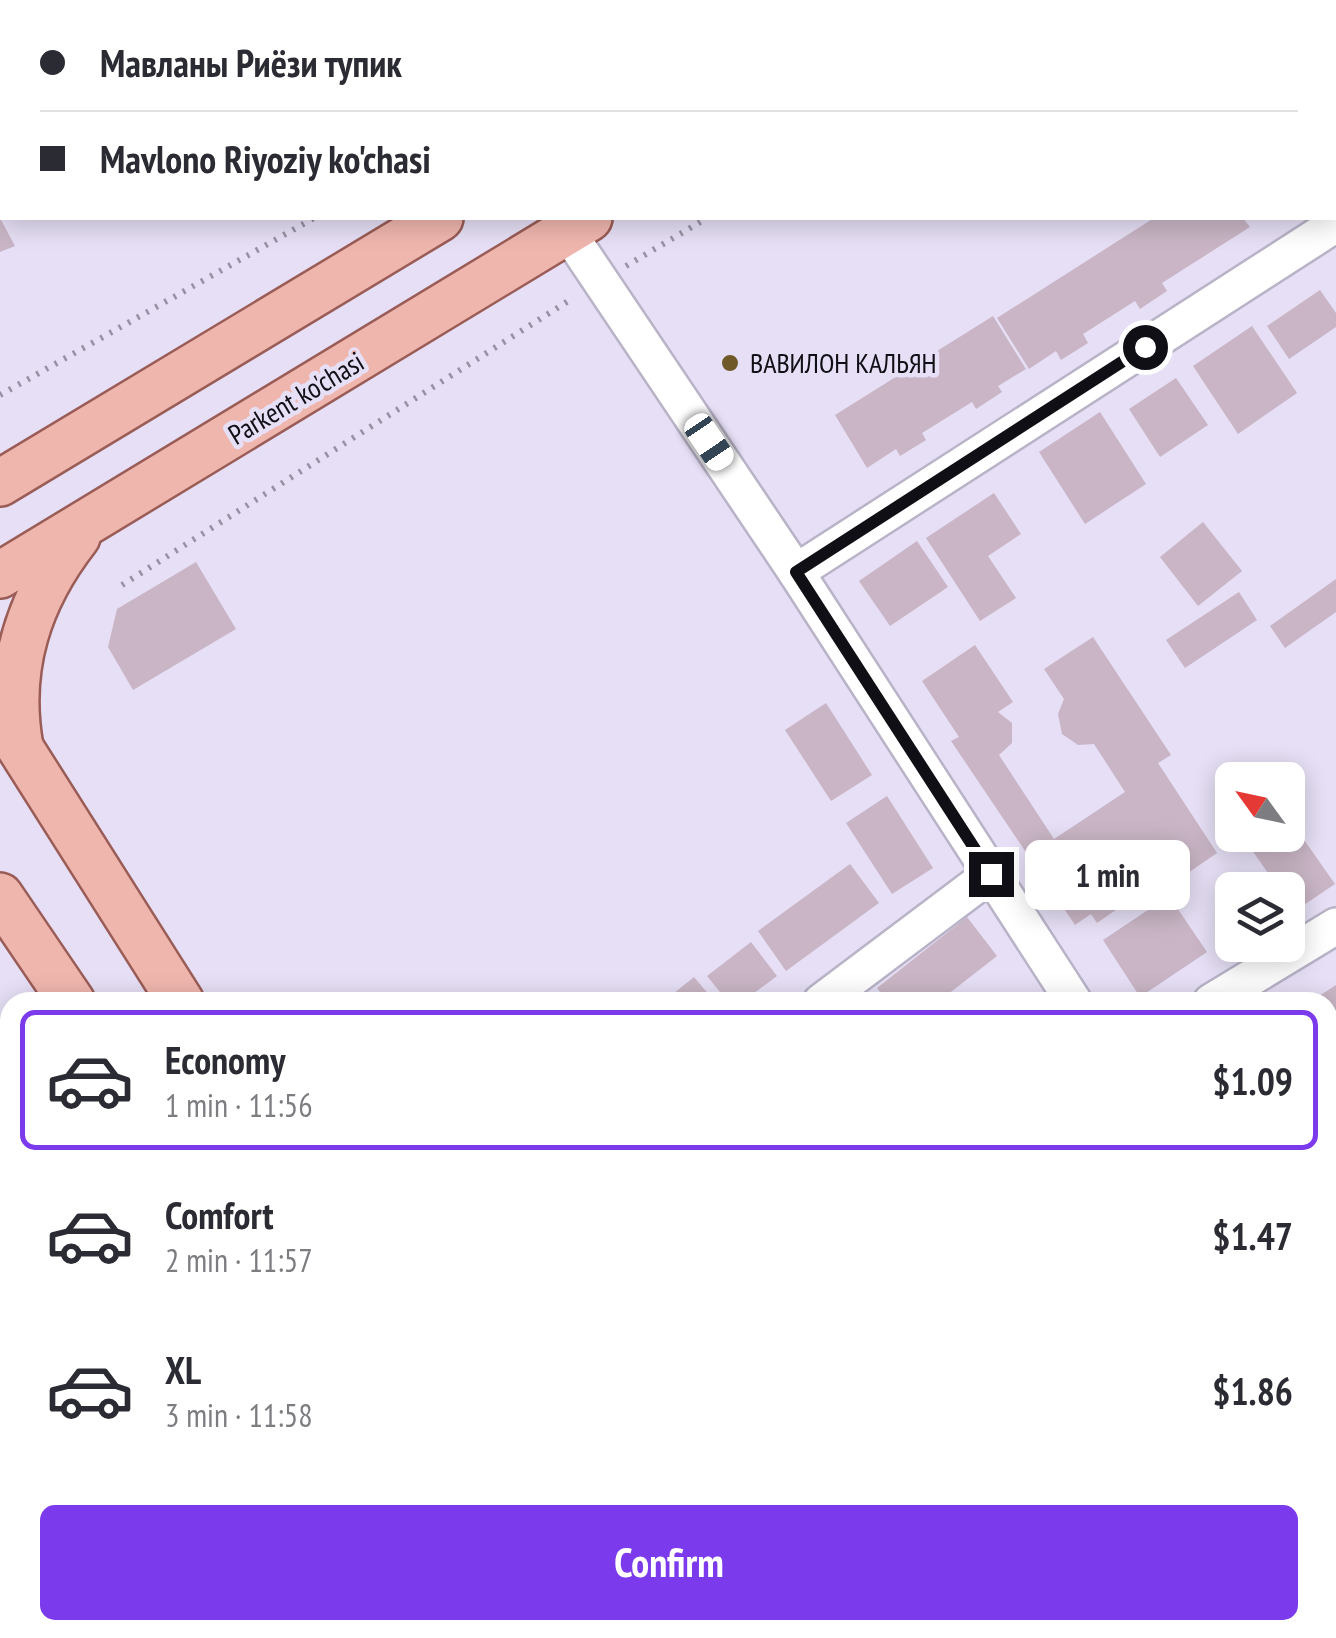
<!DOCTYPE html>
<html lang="en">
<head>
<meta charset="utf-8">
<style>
	body { margin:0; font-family:"PT Sans Narrow",sans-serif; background:#f7f7f7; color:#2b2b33; height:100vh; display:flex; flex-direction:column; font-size:38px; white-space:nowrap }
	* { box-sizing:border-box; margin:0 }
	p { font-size:32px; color:#7c7c81 }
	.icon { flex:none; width:55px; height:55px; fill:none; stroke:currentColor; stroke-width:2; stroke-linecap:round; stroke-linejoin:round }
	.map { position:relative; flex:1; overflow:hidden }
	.drawer { position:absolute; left:0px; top:992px; width:1338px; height:648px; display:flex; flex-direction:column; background:#fff; border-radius:30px 30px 0 0; box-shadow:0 5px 25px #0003 }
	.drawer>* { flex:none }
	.banner { position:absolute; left:0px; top:0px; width:1338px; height:220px; box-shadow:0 5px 25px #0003; display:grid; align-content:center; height:220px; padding:0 40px; background:#fff }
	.needle { width:65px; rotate:303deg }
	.controls { position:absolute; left:1215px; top:762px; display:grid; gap:20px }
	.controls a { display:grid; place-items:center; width:90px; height:90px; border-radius:15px; background:#fff; box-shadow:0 5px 25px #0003; font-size:50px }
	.end { position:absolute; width:45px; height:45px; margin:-22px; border:12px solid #110f16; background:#fff; box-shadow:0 0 0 5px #fff }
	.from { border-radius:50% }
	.bubble { position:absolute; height:70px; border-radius:15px; background:#fff; box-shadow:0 5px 25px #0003; font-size:32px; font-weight:700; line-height:70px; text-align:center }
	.car { position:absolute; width:30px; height:60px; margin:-30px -15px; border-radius:12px; box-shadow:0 0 8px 2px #0007; background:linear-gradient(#fff 24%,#345 0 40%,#fff 0 76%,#345 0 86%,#fff 0) }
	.banner b { display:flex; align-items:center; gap:35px; height:95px; font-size:38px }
	.banner b+b { border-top:2px solid #e1e1e2 }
	.banner i { width:25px; height:25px; background:#2b2b33 }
	ul { padding:18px 0 0; list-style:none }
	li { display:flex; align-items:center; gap:30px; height:140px; margin:0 20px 15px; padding:0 20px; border:5px solid transparent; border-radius:15px }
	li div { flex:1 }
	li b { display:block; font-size:38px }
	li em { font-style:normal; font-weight:700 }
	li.current { border-color:#7c3aed }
	li>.icon { width:90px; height:90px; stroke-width:1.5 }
	.cta { display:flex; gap:20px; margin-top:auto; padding:20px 40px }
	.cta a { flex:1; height:115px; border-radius:15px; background:#7c3aed; color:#fff; font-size:40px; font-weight:700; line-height:115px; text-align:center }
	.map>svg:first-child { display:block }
	.building { fill:#c9b5c5 }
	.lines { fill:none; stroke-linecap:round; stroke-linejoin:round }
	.minor-tunnel { stroke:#c6c0d4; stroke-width:35; stroke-dasharray:35 18; stroke-linecap:butt }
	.minor-casing { stroke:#b9b3c8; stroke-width:40 }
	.major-casing { stroke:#9a5c56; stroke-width:50 }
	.path { stroke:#9792a3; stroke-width:6; stroke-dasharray:2.5 8; stroke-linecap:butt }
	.minor { stroke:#fff; stroke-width:35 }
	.major { stroke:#efb6ae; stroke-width:45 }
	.route { stroke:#110f16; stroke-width:12 }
	.poi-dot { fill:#705929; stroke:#e6dff5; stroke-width:4 }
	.labels { text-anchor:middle; stroke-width:9; stroke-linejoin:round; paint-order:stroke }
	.poi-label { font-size:28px; fill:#110f16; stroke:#e6dff5; text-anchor:start }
	.street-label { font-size:28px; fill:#110f16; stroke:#e6dff5 }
</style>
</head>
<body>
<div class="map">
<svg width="1336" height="1638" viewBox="0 0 1336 1638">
	<rect width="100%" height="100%" fill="#e6dff5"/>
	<g class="building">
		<polygon points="0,218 15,246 0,252"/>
		<polygon points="1154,218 1243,218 1250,227 1162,283 1167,291 1140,309 1135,301 1083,334 1088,343 1061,360 1056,351 1029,369 997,318"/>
		<polygon points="1320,290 1336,313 1336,327 1289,359 1267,326"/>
		<polygon points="993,316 1026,369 998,386 1002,392 976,409 972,402 922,433 926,440 900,456 896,449 867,468 835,415"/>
		<polygon points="1252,326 1297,393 1238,434 1193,366"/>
		<polygon points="1176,378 1208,425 1160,457 1129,409"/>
		<polygon points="1100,412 1146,484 1085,524 1039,452"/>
		<polygon points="994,493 1021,534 988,556 1016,598 980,621 926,538"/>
		<polygon points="1203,522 1242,571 1198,606 1160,557"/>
		<polygon points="917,541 948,587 890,626 859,581"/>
		<polygon points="196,562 236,629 133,690 108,647 117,609"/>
		<polygon points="1336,579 1336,612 1285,648 1270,626"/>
		<polygon points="1239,592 1257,620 1185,668 1166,640"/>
		<polygon points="1093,637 1171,755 1158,763 1217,853 1175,882 1157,855 1116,883 1129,901 1097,923 1091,914 1075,925 951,741 959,737 922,681 975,645 1013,702 998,712 1012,723 1012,743 999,755 1054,839 1125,792 1094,744 1078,745 1062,734 1058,714 1064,699 1044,669"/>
		<polygon points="826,703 872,775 831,801 785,730"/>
		<polygon points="887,796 933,868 892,894 846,823"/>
		<polygon points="1288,817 1335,884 1295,911 1288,901 1288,890 1280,890 1249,846 1265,835 1288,835"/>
		<polygon points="850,864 879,903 786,971 758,931"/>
		<polygon points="1169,896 1207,952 1140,997 1103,940"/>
		<polygon points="967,917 997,956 938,1002 888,1002 877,988"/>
		<polygon points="751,942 777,976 742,1002 728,1002 707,976"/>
		<polygon points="694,977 715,1002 663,1002"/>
		<polygon points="1336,985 1336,1046 1328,1051 1328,1002 1310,1002"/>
		<polygon points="0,1097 10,1111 10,1256 0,1248"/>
		<polygon points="1336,1178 1336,1269 1328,1256 1328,1183"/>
		<polygon points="0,1279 10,1285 10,1304 0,1320"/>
		<polygon points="0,1505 10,1525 10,1630 63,1630 67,1638 12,1638 0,1614"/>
		<polygon points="238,1630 347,1630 353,1638 233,1638"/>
		<polygon points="707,1630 748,1630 738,1638 714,1638"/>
		<polygon points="1125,1630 1167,1630 1172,1638 1130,1638"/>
	</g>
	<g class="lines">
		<polyline class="minor-tunnel" points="569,2 573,0"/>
		<defs>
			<g id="minor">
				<polyline points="329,0 331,2"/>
				<polyline points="173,2 178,0"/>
				<polyline points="1303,2 1307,0"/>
				<polyline points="0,12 2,13"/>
				<polyline points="0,184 2,185"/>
				<polyline points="567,231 796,572 1074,1002"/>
				<polyline points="796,572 1336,224"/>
				<polyline points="821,1002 991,874"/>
				<polyline points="1211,1002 1336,926"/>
				<polyline points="1328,1407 1336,1421"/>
			</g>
			<g id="major">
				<polyline points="796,2 800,0"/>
				<polyline points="939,2 943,0"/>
				<polyline points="0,483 440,218"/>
				<polyline points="0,575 589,218"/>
				<polyline points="0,716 181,1002"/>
				<path d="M 20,747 C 6,668 28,600 77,537"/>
				<polyline points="0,896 72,1002"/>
				<polyline points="475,1630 480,1638"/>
				<polyline points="578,1630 583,1638"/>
			</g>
		</defs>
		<use href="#minor" class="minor-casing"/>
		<use href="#major" class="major-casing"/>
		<g class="path">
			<polyline points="693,2 697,0"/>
			<polyline points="1063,2 1067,0"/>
			<polyline points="626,266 707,218"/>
			<polyline points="0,395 314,218"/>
			<polyline points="122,585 573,298"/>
			<polyline points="0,1032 10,1046"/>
		</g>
		<use href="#minor" class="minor"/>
		<use href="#major" class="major"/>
	</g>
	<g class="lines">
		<polyline class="route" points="991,874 796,572 1145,347"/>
	</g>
	<circle class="poi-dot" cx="730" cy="363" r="10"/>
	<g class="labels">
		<g class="poi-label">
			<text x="750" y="373">ВАВИЛОН КАЛЬЯН</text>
		</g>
		<g class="street-label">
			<text transform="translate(296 398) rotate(-31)" y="10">Parkent ko'chasi</text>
		</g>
	</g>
</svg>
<div class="controls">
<a><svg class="needle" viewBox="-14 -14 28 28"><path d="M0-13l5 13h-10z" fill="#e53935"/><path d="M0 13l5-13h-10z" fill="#7c7c81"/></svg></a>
<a><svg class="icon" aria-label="layers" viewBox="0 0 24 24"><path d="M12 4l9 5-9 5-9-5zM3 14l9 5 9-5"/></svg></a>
</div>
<i class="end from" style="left:1145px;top:347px"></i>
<i class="end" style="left:991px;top:874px"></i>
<div class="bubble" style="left:1025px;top:840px;width:165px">1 min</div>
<i class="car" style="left:709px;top:442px;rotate:146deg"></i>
<div class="banner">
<b><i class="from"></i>Мавланы Риёзи тупик</b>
<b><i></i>Mavlono Riyoziy ko'chasi</b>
</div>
<section class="drawer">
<ul>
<li class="current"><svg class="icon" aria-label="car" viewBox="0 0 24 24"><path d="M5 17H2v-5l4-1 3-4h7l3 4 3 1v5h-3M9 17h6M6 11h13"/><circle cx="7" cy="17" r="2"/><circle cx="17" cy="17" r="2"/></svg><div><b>Economy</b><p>1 min · 11:56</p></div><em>$1.09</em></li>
<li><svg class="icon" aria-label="car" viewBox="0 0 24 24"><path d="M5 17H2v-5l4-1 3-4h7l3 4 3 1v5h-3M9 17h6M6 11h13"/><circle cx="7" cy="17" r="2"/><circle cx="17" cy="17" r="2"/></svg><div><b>Comfort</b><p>2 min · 11:57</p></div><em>$1.47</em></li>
<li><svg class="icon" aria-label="car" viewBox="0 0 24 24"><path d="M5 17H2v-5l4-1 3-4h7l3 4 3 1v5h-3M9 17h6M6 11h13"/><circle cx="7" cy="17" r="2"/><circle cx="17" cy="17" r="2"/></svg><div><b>XL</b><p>3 min · 11:58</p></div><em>$1.86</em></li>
</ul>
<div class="cta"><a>Confirm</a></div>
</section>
</div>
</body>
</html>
